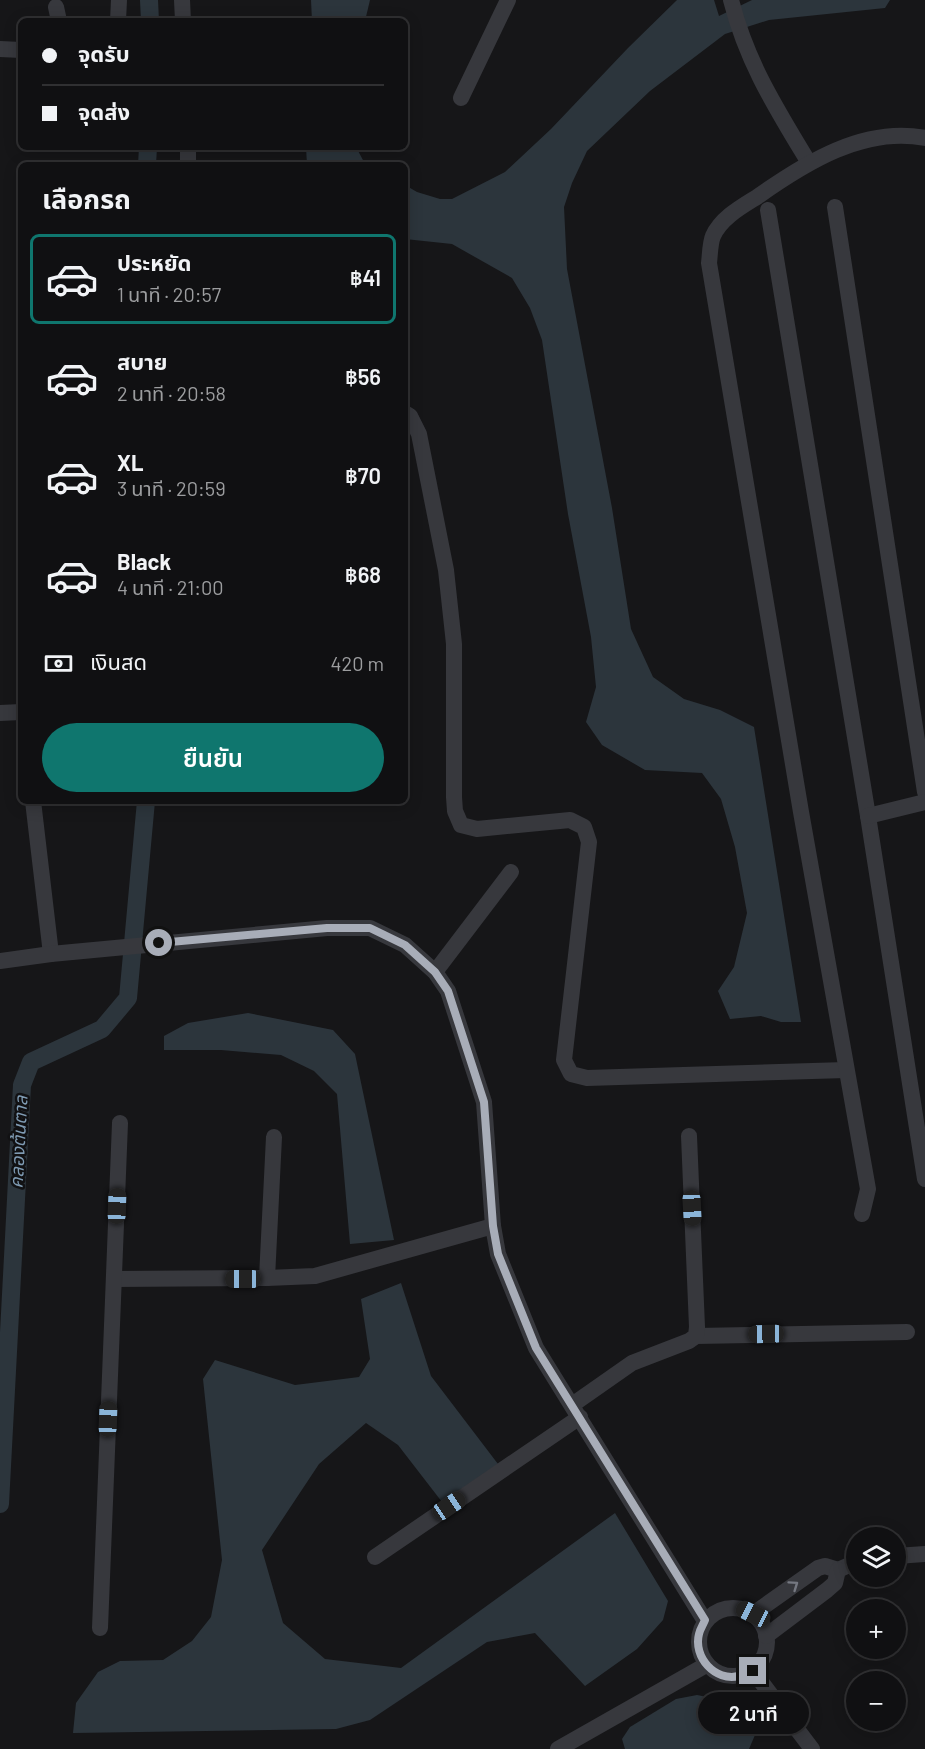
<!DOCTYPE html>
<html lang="th">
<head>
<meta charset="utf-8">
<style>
	body { margin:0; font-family:Barlow,"Noto Sans Thai",sans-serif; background:#1e1e20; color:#f1f3f6; height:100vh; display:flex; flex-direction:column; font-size:22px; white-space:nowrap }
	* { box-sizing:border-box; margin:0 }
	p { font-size:20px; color:#9c9d9f }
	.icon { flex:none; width:33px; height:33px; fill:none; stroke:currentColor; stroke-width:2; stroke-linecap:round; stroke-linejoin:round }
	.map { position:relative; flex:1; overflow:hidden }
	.drawer { position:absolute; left:18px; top:162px; width:390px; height:642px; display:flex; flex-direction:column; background:#101012; border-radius:9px; box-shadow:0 3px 15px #0003,0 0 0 2px #303032 }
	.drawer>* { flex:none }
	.hud { position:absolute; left:18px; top:18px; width:390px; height:132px; border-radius:9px; box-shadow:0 3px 15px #0003,0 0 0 2px #303032; display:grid; align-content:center; height:132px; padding:0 24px; background:#101012 }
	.fabs { position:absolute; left:846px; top:1527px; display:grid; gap:12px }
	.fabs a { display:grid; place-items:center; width:60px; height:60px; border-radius:50%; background:#101012; box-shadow:0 3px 15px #0003,0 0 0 2px #303032; font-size:30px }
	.end { position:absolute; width:27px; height:27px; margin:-14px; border:8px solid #a8adb8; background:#111; box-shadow:0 0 0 3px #111 }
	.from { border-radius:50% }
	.bubble { position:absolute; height:42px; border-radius:21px; background:#101012; box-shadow:0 3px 15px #0003,0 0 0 2px #303032; font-size:20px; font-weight:600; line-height:42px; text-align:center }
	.car { position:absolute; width:18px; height:36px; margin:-18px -9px; border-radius:8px; box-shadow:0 0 4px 2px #0007; background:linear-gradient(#222 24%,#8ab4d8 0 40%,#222 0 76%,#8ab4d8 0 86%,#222 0) }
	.hud b { display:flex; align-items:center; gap:21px; height:57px; font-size:22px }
	.hud b+b { border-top:2px solid #303032 }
	.hud i { width:15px; height:15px; background:#f1f3f6 }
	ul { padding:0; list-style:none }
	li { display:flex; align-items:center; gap:18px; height:90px; margin:0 12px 9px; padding:0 12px; border:3px solid transparent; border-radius:9px }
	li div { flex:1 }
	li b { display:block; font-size:22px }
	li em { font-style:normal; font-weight:600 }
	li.current { border-color:#0f766e }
	li>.icon { width:54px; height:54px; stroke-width:1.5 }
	h2 { padding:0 24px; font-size:27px; line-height:72px }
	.pay { display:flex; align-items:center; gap:15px; height:66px; padding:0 24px; font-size:22px }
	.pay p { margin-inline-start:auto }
	.primary-button { display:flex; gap:12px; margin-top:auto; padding:12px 24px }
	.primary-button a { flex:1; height:69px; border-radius:36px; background:#0f766e; color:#fff; font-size:24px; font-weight:600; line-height:69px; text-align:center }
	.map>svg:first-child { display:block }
	.water { fill:#2c353c }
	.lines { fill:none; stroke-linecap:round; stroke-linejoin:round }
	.canal { stroke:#2c353c; stroke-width:18 }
	.minor { stroke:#37383d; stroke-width:16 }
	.oneway { stroke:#757881 }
	.route { stroke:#a8adb8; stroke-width:8 }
	.labels { text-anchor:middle; stroke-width:5; stroke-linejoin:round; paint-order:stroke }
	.water-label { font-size:18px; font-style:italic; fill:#7f9bb3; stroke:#111113 }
</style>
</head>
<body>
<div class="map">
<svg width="925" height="1749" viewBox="0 0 925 1749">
	<rect width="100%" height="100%" fill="#161618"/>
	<g class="water">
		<polygon points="311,0 370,0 365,21 312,21"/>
		<polygon points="677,0 714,0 719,16 752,0 890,0 885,8 769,20 725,34 650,91 587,151 572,183 564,207 567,269 612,508 631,629 653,677 684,699 720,710 754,727 801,1022 781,1022 761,1016 730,1019 718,991 734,967 747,913 735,847 721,799 702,773 645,770 602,745 586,722 596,687 591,637 568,514 542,340 530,308 512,278 452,244 405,239 405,185 417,192 440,199 452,199 505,172 551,129 628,48"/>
		<polygon points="306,147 356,147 364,162 370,165 307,165"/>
		<polygon points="248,1013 333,1030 355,1054 394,1240 350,1244 337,1094 314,1071 281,1055 221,1050 164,1050 164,1036 188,1023"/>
		<polygon points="401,1283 431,1376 498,1464 442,1502 398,1445 366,1423 319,1464 262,1550 283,1623 325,1659 401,1668 615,1513 668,1601 663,1620 637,1649 585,1686 535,1633 487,1642 370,1720 336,1729 73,1733 76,1703 98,1672 120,1661 163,1660 192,1641 211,1617 222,1560 203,1379 215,1360 295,1385 359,1377 370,1359 361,1299"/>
		<polygon points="697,1695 722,1700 742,1707 755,1735 749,1749 625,1749 622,1739 630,1727 676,1699"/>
	</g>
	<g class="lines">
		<g class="canal">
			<polyline points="149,0 150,21"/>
			<polyline points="147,165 148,147"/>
			<polyline points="0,1504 22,1085 31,1062 102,1029 128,998 146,801"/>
		</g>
		<g class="minor">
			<polyline points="182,0 183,21"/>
			<path d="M 731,0 C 747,63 776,108 809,163"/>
			<polyline points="56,7 59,21"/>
			<polyline points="118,21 119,0"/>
			<polyline points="0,49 21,50"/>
			<polyline points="461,98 508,0"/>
			<polyline points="188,165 188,147"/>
			<polyline points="835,207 925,792"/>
			<polyline points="768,210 868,816 925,1179"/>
			<polyline points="405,413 410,416 419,434 446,570 454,644 454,797 455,811 461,825 477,829 570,820 584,827 589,842 564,1060 571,1074 587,1078 846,1070"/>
			<polyline points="0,713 21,712"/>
			<polyline points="33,801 51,954"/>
			<polyline points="868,816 925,802"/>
			<polyline points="0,961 51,954 327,928 370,928 405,945 435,972 448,991 484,1102 493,1226 498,1254 536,1348 705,1621"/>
			<polyline points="435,972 511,872"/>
			<path d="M 862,1214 L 868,1189 L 801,812 L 709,263 C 710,255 710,243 713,236 C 721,218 741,207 757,197 C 805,163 864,126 925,138"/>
			<polyline points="267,1278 274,1137"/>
			<polyline points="114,1279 267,1278 315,1276 493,1226"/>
			<polyline points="696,1336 907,1332"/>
			<polyline points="572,1405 632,1363 689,1341 696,1336 697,1327 689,1136"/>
			<polyline points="896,1556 925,1554"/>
			<polyline points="375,1557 580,1417"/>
			<polyline points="838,1570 856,1562"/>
			<circle cx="733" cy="1642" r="34"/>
			<polyline points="753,1614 818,1568 825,1566 838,1570"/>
			<polyline points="100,1628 120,1123"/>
			<polyline points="766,1636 827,1590 835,1583 838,1570"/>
			<polyline points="753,1671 812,1749"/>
			<polyline points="558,1749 706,1665"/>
		</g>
	</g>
	<defs><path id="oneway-chevron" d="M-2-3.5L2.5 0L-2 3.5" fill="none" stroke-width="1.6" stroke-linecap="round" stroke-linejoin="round" transform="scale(1.5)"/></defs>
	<use class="oneway" href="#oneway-chevron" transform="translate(794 1585) rotate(-35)"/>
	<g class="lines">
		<path class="route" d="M 159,943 L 327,928 L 370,928 L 405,945 L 435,972 L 448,991 L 484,1102 L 493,1226 L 498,1254 L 536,1348 L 705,1620 C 703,1625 700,1629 699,1634 C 693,1657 715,1682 739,1676 C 743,1675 748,1673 753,1671"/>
	</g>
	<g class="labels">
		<g class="water-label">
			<text transform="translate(19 1142) rotate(-87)" y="6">คลองต้นตาล</text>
		</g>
	</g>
</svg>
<div class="fabs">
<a><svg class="icon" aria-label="layers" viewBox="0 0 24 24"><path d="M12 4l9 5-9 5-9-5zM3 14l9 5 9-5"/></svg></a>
<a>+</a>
<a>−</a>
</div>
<i class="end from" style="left:159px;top:943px"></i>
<i class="end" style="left:753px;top:1671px"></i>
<div class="bubble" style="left:698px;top:1692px;width:111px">2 นาที</div>
<i class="car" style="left:117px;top:1206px;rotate:2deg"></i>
<i class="car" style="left:692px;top:1208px;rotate:177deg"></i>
<i class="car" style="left:243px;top:1279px;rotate:270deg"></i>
<i class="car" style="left:766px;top:1334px;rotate:269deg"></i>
<i class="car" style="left:108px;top:1419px;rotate:2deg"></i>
<i class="car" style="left:449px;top:1506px;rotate:56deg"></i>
<i class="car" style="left:753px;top:1614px;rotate:296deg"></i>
<div class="hud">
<b><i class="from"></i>จุดรับ</b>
<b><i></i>จุดส่ง</b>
</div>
<section class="drawer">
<h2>เลือกรถ</h2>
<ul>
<li class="current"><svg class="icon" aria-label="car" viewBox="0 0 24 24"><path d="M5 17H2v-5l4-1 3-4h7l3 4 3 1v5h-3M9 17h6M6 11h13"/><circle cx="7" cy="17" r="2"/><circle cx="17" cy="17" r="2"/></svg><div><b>ประหยัด</b><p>1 นาที · 20:57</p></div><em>฿41</em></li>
<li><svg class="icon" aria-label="car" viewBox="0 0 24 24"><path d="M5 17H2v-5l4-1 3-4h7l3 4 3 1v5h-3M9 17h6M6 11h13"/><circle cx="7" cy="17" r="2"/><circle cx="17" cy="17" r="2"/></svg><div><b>สบาย</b><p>2 นาที · 20:58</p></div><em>฿56</em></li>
<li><svg class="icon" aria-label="car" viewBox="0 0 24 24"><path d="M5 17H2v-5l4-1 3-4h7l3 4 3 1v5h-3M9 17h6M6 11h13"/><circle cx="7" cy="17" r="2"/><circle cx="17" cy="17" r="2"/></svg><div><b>XL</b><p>3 นาที · 20:59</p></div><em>฿70</em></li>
<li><svg class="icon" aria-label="car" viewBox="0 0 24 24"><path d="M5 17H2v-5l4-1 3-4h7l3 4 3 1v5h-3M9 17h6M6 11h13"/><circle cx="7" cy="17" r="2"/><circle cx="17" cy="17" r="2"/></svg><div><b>Black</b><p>4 นาที · 21:00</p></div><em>฿68</em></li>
</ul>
<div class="pay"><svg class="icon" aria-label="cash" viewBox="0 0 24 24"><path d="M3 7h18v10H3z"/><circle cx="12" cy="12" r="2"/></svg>เงินสด<p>420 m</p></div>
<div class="primary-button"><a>ยืนยัน</a></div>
</section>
</div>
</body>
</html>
